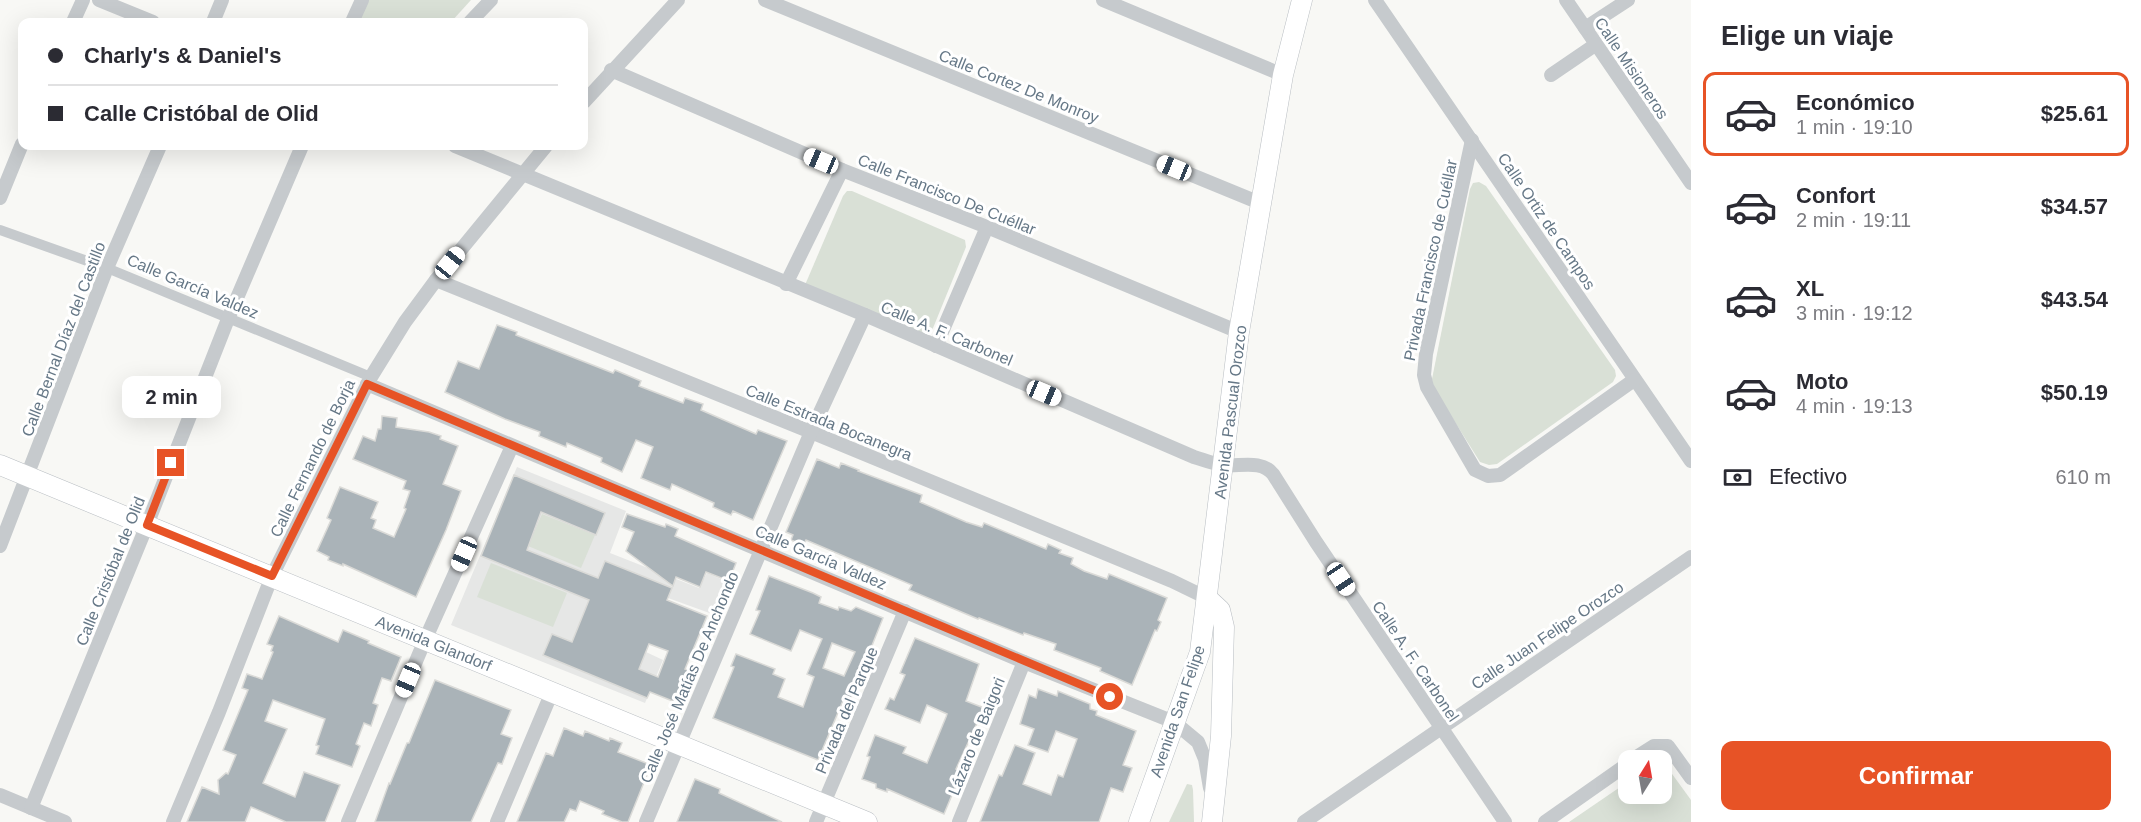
<!DOCTYPE html>
<html lang="es">
<head>
<meta charset="utf-8">
<style>
	body { margin:0; font-family:Helvetica,sans-serif; background:#f2f2f3; color:#2b2b33; height:100vh; display:flex; flex-direction:column; font-size:22px; white-space:nowrap }
	* { box-sizing:border-box; margin:0 }
	p { font-size:20px; color:#7c7c81 }
	.icon { flex:none; width:33px; height:33px; fill:none; stroke:currentColor; stroke-width:2; stroke-linecap:round; stroke-linejoin:round }
	.map { position:relative; flex:1; overflow:hidden }
	.panel { display:flex; flex-direction:column; background:#fff; width:450px }
	.panel>* { flex:none }
	.top-card { position:absolute; left:18px; top:18px; width:570px; height:132px; border-radius:12px; box-shadow:0 6px 24px #0002; display:grid; align-content:center; height:132px; padding:0 30px; background:#fff }
	.needle { width:39px; rotate:11deg }
	.buttons { position:absolute; left:1618px; top:750px; display:grid; gap:12px }
	.buttons a { display:grid; place-items:center; width:54px; height:54px; border-radius:12px; background:#fff; box-shadow:0 6px 24px #0002; font-size:30px }
	.end { position:absolute; width:27px; height:27px; margin:-14px; border:8px solid #e75326; background:#fff; box-shadow:0 0 0 3px #fff }
	.from { border-radius:50% }
	.bubble { position:absolute; height:42px; border-radius:12px; background:#fff; box-shadow:0 6px 24px #0002; font-size:20px; font-weight:800; line-height:42px; text-align:center }
	.car { position:absolute; width:18px; height:36px; margin:-18px -9px; border-radius:8px; box-shadow:0 0 4px 2px #0007; background:linear-gradient(#fff 24%,#345 0 40%,#fff 0 76%,#345 0 86%,#fff 0) }
	.top-card b { display:flex; align-items:center; gap:21px; height:57px; font-size:22px }
	.top-card b+b { border-top:2px solid #e1e1e2 }
	.top-card i { width:15px; height:15px; background:#2b2b33 }
	ul { padding:0; list-style:none }
	li { display:flex; align-items:center; gap:18px; height:84px; margin:0 12px 9px; padding:0 18px; border:3px solid transparent; border-radius:12px }
	li div { flex:1 }
	li b { display:block; font-size:22px }
	li em { font-style:normal; font-weight:800 }
	li.current { border-color:#e75326 }
	li>.icon { width:54px; height:54px; stroke-width:1.5 }
	h2 { padding:0 30px; font-size:27px; line-height:72px }
	.pay { display:flex; align-items:center; gap:15px; height:66px; padding:0 30px; font-size:22px }
	.pay p { margin-inline-start:auto }
	.action { display:flex; gap:12px; margin-top:auto; padding:12px 30px }
	.action a { flex:1; height:69px; border-radius:12px; background:#e75326; color:#fff; font-size:24px; font-weight:800; line-height:69px; text-align:center }
	main { display:flex; flex:1; min-height:0 }
	.map>svg:first-child { display:block }
	.built { fill:#e6e7e6 }
	.green { fill:#d9e0d6 }
	.building { fill:#aab3b8; stroke:#dadad7; stroke-width:1.5; fill-rule:evenodd }
	.lines { fill:none; stroke-linecap:round; stroke-linejoin:round }
	.secondary-casing { stroke:#b8bdc2; stroke-width:21 }
	.pedestrian { stroke:#c6cacd; stroke-width:10 }
	.minor { stroke:#c6cacd; stroke-width:14 }
	.secondary { stroke:#fff; stroke-width:20 }
	.route { stroke:#e75326; stroke-width:8 }
	.labels { text-anchor:middle; stroke-width:6; stroke-linejoin:round; paint-order:stroke }
	.street-label { font-size:16px; fill:#667887; stroke:#fff }
</style>
</head>
<body>
<main>
<div class="map">
<svg width="1691" height="822" viewBox="0 0 1691 822">
	<rect width="100%" height="100%" fill="#f8f8f5"/>
	<polygon class="built" points="517,467 626,511 610,553 699,588 707,573 728,582 715,615 668,598 646,652 663,660 645,703 451,625"/>
	<g class="green">
		<polygon points="367,0 471,0 451,22 357,22"/>
		<polygon points="1479,182 1486,186 1615,370 1616,376 1613,382 1497,464 1489,465 1480,462 1433,387 1432,379 1470,189 1473,183"/>
		<polygon points="847,191 852,191 965,240 966,247 931,333 927,337 805,285 843,196"/>
		<polygon points="542,514 595,535 581,568 528,546"/>
		<polygon points="491,563 567,593 553,627 477,597"/>
		<polygon points="1662,764 1667,767 1691,800 1691,822 1569,822 1629,781 1629,794 1662,794"/>
		<polygon points="1187,784 1192,785 1193,790 1194,822 1169,822"/>
	</g>
	<g class="building">
		<polygon points="497,325 517,332 516,335 613,373 615,370 641,381 639,386 683,403 685,398 703,404 701,410 756,434 758,430 787,441 753,520 733,511 731,515 713,507 714,503 672,484 670,490 641,478 653,447 636,440 622,472 601,462 602,458 567,443 566,447 539,436 540,432 505,419 445,392 458,361 479,369"/>
		<polygon points="382,416 397,418 396,427 429,432 441,436 440,439 458,446 443,484 461,491 446,530 416,597 343,564 343,566 328,560 329,557 317,551 331,520 327,518 340,487 378,502 371,518 376,520 373,528 394,537 406,509 404,508 410,491 403,489 406,481 353,459 363,436 375,441 378,429 381,429"/>
		<polygon points="817,459 839,468 841,463 859,470 858,471 922,495 920,502 966,522 982,527 984,523 1046,549 1048,544 1061,550 1059,553 1073,558 1071,564 1084,571 1107,579 1109,574 1167,598 1158,620 1161,622 1157,631 1155,630 1132,685 1100,671 1101,668 1054,650 1056,644 1024,633 1023,635 979,618 978,619 909,590 912,585 806,540 804,545 791,540 793,535 786,532"/>
		<path d="M 514,475 L 605,513 L 596,535 L 541,512 L 527,550 L 598,578 L 605,561 L 672,588 L 667,600 L 707,616 L 685,669 L 688,670 L 675,702 L 650,692 L 647,698 L 543,655 L 552,634 L 572,642 L 589,600 L 481,556 ZM 649,644 L 668,651 L 658,677 L 639,669 Z"/>
		<polygon points="627,514 665,527 666,524 678,529 675,536 736,563 729,581 706,572 700,587 676,577 673,586 626,551 634,532 622,527"/>
		<path d="M 769,576 L 813,593 L 821,597 L 819,603 L 838,610 L 839,607 L 851,611 L 856,607 L 883,618 L 851,698 L 845,696 L 818,760 L 713,718 L 734,667 L 731,666 L 736,654 L 775,669 L 773,674 L 785,679 L 778,697 L 803,707 L 814,677 L 807,674 L 822,639 L 800,630 L 791,651 L 750,634 L 760,611 L 756,610 ZM 832,643 L 855,652 L 844,676 L 823,668 Z"/>
		<polygon points="279,616 338,642 343,630 369,641 368,643 401,657 391,681 382,678 373,703 378,705 371,726 364,723 356,744 360,746 352,767 316,754 319,746 316,745 325,719 273,700 265,721 287,729 263,783 295,797 304,772 340,785 325,822 286,822 251,807 245,822 187,822 202,787 219,794 218,780 226,773 228,774 236,755 223,750 248,690 242,688 247,674 262,679 273,652 271,651 273,646 267,644"/>
		<polygon points="915,638 979,664 966,701 984,708 956,769 962,771 944,814 887,789 887,792 876,788 876,784 862,779 870,757 867,756 875,735 906,747 903,753 927,763 946,717 947,714 927,705 920,723 885,709 890,698 894,700 905,675 900,673"/>
		<polygon points="435,680 511,710 501,734 512,738 502,764 498,763 471,822 375,822 389,783 390,784 407,743 409,743"/>
		<polygon points="1038,689 1057,696 1058,691 1090,704 1090,709 1097,711 1096,715 1136,731 1123,765 1132,768 1123,792 1111,788 1099,822 980,822 999,775 1002,776 1015,745 1035,753 1023,784 1051,795 1058,775 1063,777 1077,739 1056,731 1048,752 1028,745 1034,729 1020,724 1029,695 1036,698"/>
		<polygon points="564,728 583,736 585,731 609,741 610,738 622,743 618,752 651,765 628,822 622,822 602,814 604,811 580,801 576,811 570,809 564,822 517,822 546,753 553,756"/>
		<polygon points="695,779 720,789 719,793 782,822 677,822"/>
	</g>
	<g class="lines">
		<defs>
			<g id="secondary">
				<polyline points="0,465 867,822"/>
				<polyline points="1207,598 1220,610 1224,627 1221,736 1212,822"/>
				<polyline points="1139,822 1200,652 1239,332 1283,75 1302,0"/>
			</g>
		</defs>
		<use href="#secondary" class="secondary-casing"/>
		<polyline class="pedestrian" points="0,230 107,268 371,377"/>
		<g class="minor">
			<polyline points="99,0 153,22"/>
			<polyline points="765,0 1260,203"/>
			<polyline points="1103,0 1283,75"/>
			<polyline points="1375,0 1691,461"/>
			<polyline points="1566,0 1691,183"/>
			<polyline points="73,22 83,0"/>
			<polyline points="213,22 222,0"/>
			<polyline points="352,22 362,0"/>
			<polyline points="470,22 491,0"/>
			<polyline points="1585,28 1628,0"/>
			<polyline points="611,70 842,170 987,227 1239,332"/>
			<polyline points="1551,75 1595,45"/>
			<polyline points="584,102 678,0"/>
			<polyline points="1472,140 1426,354 1424,375 1427,387 1475,470 1488,476 1500,475 1634,380"/>
			<path d="M 455,146 L 865,315 L 1194,457 C 1204,460 1213,464 1223,465 C 1239,467 1261,459 1273,474 L 1316,542 L 1505,822"/>
			<polyline points="0,198 22,144"/>
			<polyline points="436,280 811,432 1172,581 1207,598"/>
			<polyline points="786,284 842,170"/>
			<polyline points="936,346 987,227"/>
			<polyline points="367,384 1024,662 1174,722 1198,742 1205,759 1210,788"/>
			<polyline points="0,546 107,268 160,146"/>
			<polyline points="1632,760 1654,746 1668,746 1691,778"/>
			<polyline points="0,795 65,822"/>
			<polyline points="31,808 147,525 228,319 302,146"/>
			<polyline points="173,822 219,712 272,576 371,377 405,322 436,280 546,146"/>
			<polyline points="348,822 425,640 512,446"/>
			<polyline points="497,822 552,692"/>
			<polyline points="646,822 811,432 865,315"/>
			<polyline points="816,822 905,611"/>
			<polyline points="959,822 1024,662"/>
			<polyline points="1304,822 1691,557"/>
			<polyline points="1545,822 1629,763"/>
		</g>
		<use href="#secondary" class="secondary"/>
	</g>
	<g class="lines">
		<polyline class="route" points="171,463 147,525 272,576 367,384 1110,697"/>
	</g>
	<g class="labels">
		<g class="street-label">
			<text transform="translate(1632 68) rotate(56)" y="6">Calle Misioneros</text>
			<text transform="translate(1019 86) rotate(22)" y="6">Calle Cortez De Monroy</text>
			<text transform="translate(947 194) rotate(22)" y="6">Calle Francisco De Cuéllar</text>
			<text transform="translate(1547 221) rotate(56)" y="6">Calle Ortiz de Campos</text>
			<text transform="translate(1430 260) rotate(-78)" y="6">Privada Francisco de Cuéllar</text>
			<text transform="translate(193 286) rotate(23)" y="6">Calle García Valdez</text>
			<text transform="translate(947 333) rotate(23)" y="6">Calle A. F. Carbonel</text>
			<text transform="translate(63 339) rotate(-69)" y="6">Calle Bernal Díaz del Castillo</text>
			<text transform="translate(1230 412) rotate(-83)" y="6">Avenida Pascual Orozco</text>
			<text transform="translate(829 422) rotate(22)" y="6">Calle Estrada Bocanegra</text>
			<text transform="translate(312 458) rotate(-64)" y="6">Calle Fernando de Borja</text>
			<text transform="translate(821 557) rotate(23)" y="6">Calle García Valdez</text>
			<text transform="translate(110 571) rotate(-68)" y="6">Calle Cristóbal de Olid</text>
			<text transform="translate(1547 635) rotate(-34)" y="6">Calle Juan Felipe Orozco</text>
			<text transform="translate(434 643) rotate(22)" y="6">Avenida Glandorf</text>
			<text transform="translate(1416 661) rotate(56)" y="6">Calle A. F. Carbonel</text>
			<text transform="translate(689 677) rotate(-67)" y="6">Calle José Matías De Anchondo</text>
			<text transform="translate(846 710) rotate(-67)" y="6">Privada del Parque</text>
			<text transform="translate(1177 711) rotate(-71)" y="6">Avenida San Felipe</text>
			<text transform="translate(976 736) rotate(-68)" y="6">Lázaro de Baigori</text>
		</g>
	</g>
</svg>
<div class="buttons">
<a><svg class="needle" viewBox="-14 -14 28 28"><path d="M0-13l5 13h-10z" fill="#e53935"/><path d="M0 13l5-13h-10z" fill="#7c7c81"/></svg></a>
</div>
<i class="end from" style="left:1110px;top:697px"></i>
<i class="end" style="left:171px;top:463px"></i>
<div class="bubble" style="left:122px;top:376px;width:99px">2 min</div>
<i class="car" style="left:821px;top:161px;rotate:293deg"></i>
<i class="car" style="left:1174px;top:168px;rotate:292deg"></i>
<i class="car" style="left:450px;top:263px;rotate:39deg"></i>
<i class="car" style="left:1044px;top:393px;rotate:113deg"></i>
<i class="car" style="left:464px;top:554px;rotate:204deg"></i>
<i class="car" style="left:1341px;top:579px;rotate:146deg"></i>
<i class="car" style="left:408px;top:680px;rotate:203deg"></i>
<div class="top-card">
<b><i class="from"></i>Charly's &amp; Daniel's</b>
<b><i></i>Calle Cristóbal de Olid</b>
</div>
</div>
<section class="panel">
<h2>Elige un viaje</h2>
<ul>
<li class="current"><svg class="icon" aria-label="car" viewBox="0 0 24 24"><path d="M5 17H2v-5l4-1 3-4h7l3 4 3 1v5h-3M9 17h6M6 11h13"/><circle cx="7" cy="17" r="2"/><circle cx="17" cy="17" r="2"/></svg><div><b>Económico</b><p>1 min · 19:10</p></div><em>$25.61</em></li>
<li><svg class="icon" aria-label="car" viewBox="0 0 24 24"><path d="M5 17H2v-5l4-1 3-4h7l3 4 3 1v5h-3M9 17h6M6 11h13"/><circle cx="7" cy="17" r="2"/><circle cx="17" cy="17" r="2"/></svg><div><b>Confort</b><p>2 min · 19:11</p></div><em>$34.57</em></li>
<li><svg class="icon" aria-label="car" viewBox="0 0 24 24"><path d="M5 17H2v-5l4-1 3-4h7l3 4 3 1v5h-3M9 17h6M6 11h13"/><circle cx="7" cy="17" r="2"/><circle cx="17" cy="17" r="2"/></svg><div><b>XL</b><p>3 min · 19:12</p></div><em>$43.54</em></li>
<li><svg class="icon" aria-label="car" viewBox="0 0 24 24"><path d="M5 17H2v-5l4-1 3-4h7l3 4 3 1v5h-3M9 17h6M6 11h13"/><circle cx="7" cy="17" r="2"/><circle cx="17" cy="17" r="2"/></svg><div><b>Moto</b><p>4 min · 19:13</p></div><em>$50.19</em></li>
</ul>
<div class="pay"><svg class="icon" aria-label="cash" viewBox="0 0 24 24"><path d="M3 7h18v10H3z"/><circle cx="12" cy="12" r="2"/></svg>Efectivo<p>610 m</p></div>
<div class="action"><a>Confirmar</a></div>
</section>
</main>
</body>
</html>
